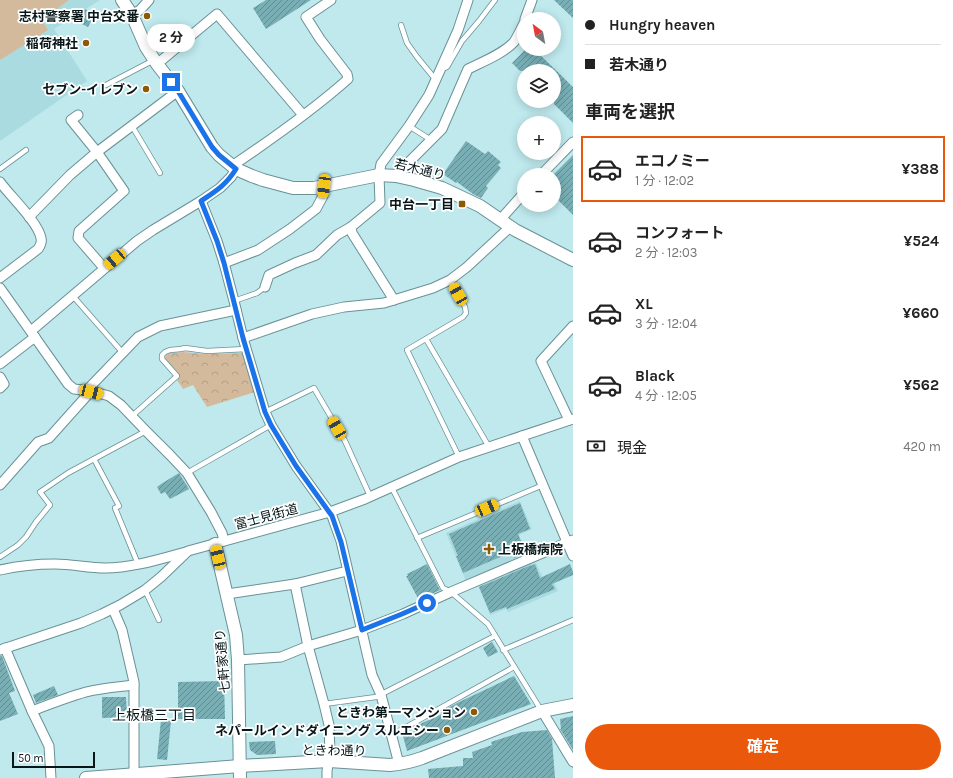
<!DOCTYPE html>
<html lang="ja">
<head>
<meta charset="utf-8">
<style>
	body { margin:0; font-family:Karla,"Noto Sans JP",sans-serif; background:#f2f2f2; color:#222; height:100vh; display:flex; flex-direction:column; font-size:15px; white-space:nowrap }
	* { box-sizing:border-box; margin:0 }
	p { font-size:13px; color:#767676 }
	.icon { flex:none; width:22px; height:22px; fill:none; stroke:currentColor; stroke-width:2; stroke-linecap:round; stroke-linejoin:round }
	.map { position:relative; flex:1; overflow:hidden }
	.details { display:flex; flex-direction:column; background:#fff; width:380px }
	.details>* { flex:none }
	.hud { display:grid; align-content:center; height:88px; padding:0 12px; background:#fff }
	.needle { width:26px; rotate:328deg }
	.buttons { position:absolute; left:517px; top:12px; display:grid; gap:8px }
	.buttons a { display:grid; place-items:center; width:44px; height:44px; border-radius:50%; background:#fff; box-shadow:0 2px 10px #0003; font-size:20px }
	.scale { position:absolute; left:12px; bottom:10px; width:83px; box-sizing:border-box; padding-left:4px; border:2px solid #071618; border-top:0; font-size:11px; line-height:14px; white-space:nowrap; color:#071618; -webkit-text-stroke:3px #fff; paint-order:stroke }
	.end { position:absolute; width:18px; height:18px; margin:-9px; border:5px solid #1a73e8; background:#fff; box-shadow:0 0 0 2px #fff }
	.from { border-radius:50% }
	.bubble { position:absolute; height:28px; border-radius:14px; background:#fff; box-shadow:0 2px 10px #0003; font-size:13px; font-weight:700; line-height:28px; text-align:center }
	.car { position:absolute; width:12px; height:24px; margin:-12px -6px; border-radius:5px; box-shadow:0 0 3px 1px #0007; background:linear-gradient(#f5c518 24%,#345 0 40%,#f5c518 0 76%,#345 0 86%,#f5c518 0) }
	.hud b { display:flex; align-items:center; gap:14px; height:38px; font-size:15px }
	.hud b+b { border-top:1px solid #e0e0e0 }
	.hud i { width:10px; height:10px; background:#222 }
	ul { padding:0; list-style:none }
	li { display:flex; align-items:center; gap:12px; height:66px; margin:0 8px 6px; padding:0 4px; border:2px solid transparent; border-radius:0px }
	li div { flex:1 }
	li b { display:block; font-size:15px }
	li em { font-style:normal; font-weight:700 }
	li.active { border-color:#ea580c }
	li>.icon { width:36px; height:36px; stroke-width:1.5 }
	h2 { padding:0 12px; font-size:18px; line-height:48px }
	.pay { display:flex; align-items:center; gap:10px; height:44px; padding:0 12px; font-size:15px }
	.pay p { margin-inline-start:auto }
	.action { display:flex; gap:8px; margin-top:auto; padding:8px 12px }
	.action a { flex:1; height:46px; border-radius:24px; background:#ea580c; color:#fff; font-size:16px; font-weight:700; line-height:46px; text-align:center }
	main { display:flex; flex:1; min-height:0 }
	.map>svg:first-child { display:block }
	.built { fill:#a9dbe1 }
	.park { fill:url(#park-crowns) }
	.pitch { fill:#d4ba9c }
	.building { fill:url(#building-hatch) }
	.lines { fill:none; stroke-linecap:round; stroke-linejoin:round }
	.service-casing { stroke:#6a9196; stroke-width:6 }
	.minor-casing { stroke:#6a9196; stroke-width:11 }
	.tertiary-casing { stroke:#6a9196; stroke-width:14 }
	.service { stroke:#fff; stroke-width:4.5 }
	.minor { stroke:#fff; stroke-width:9 }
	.tertiary { stroke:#fff; stroke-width:12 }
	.route { stroke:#1a73e8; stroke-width:5 }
	.poi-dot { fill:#8c5a04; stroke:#fff; stroke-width:1.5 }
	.labels { text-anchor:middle; stroke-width:3.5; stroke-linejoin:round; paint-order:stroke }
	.poi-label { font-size:13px; font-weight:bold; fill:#071618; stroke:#fff; text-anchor:end }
	.street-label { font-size:13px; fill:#071618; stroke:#fff }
	.neighbourhood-label { font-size:14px; fill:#071618; stroke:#fff }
</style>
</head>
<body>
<main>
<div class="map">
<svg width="573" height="778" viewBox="0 0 573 778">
	<defs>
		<pattern id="park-crowns" width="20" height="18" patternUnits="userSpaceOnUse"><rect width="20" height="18" fill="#d4ba9c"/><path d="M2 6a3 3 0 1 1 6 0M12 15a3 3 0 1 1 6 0" fill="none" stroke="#b49f86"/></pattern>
		<pattern id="building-hatch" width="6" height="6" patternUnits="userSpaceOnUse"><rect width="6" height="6" fill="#79aeb5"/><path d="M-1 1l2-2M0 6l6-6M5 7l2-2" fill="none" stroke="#618d92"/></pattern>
	</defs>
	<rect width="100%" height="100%" fill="#bfe9ed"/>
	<g class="built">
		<polygon points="0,0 100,0 54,29 87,81 0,141"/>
		<polygon points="520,501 532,529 519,535 532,564 536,563 543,578 551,575 558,591 508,612 506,609 490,615 475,577 466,581 446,533"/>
	</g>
	<polygon class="park" points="183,352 205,354 243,353 255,392 207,407 193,385 183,389 177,380 180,377 165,359 166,355 171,353"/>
	<polygon class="pitch" points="0,0 69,0 42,20 48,30 0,60"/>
	<g class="building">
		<polygon points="266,0 311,0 266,29 253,8"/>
		<polygon points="554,0 573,0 573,18"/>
		<polygon points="85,9 95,14 88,27 78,22"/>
		<polygon points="526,49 534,49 573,87 573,123 554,104 554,71 520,71 512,63"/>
		<polygon points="466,141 485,154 488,151 501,162 498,165 501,168 486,186 488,188 481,198 473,194 457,182 456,183 443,174"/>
		<polygon points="573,155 573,215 554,196 554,174"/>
		<polygon points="179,473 189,489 170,499 165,492 161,494 157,487 161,484"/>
		<polygon points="520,503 530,529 518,534 526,553 514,558 512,552 463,573 456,556 458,556 449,534"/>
		<polygon points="427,564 440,590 419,600 406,576 408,576 407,574"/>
		<polygon points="535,564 540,578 570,564 573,572 573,575 552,584 555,589 507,609 506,607 490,613 479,587 531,565 531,566"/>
		<polygon points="492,642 498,652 488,657 483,648"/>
		<polygon points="0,656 2,656 15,691 9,693 18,714 0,721"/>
		<polygon points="514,676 531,704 407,751 403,736 422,728 420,724 442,714 441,712 457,703"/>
		<polygon points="224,681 225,719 178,719 178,682"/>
		<polygon points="54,686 58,695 36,703 33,695"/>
		<polygon points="102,697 126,697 127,717 102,718"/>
		<polygon points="573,716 573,750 560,729 561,729 560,719"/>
		<polygon points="161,720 171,721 167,760 157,759"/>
		<polygon points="547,730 552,739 555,778 429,778 428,769 463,766 463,758 473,758 472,752 492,745 491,742 522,732"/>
		<polygon points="275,741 276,754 257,755 250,750 249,742"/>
	</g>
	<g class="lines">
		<defs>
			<g id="service">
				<polyline points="401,25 407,43 417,57 436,80"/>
				<polyline points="442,69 447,67 462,41 479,21 495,0"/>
				<polyline points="106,85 154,60"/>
				<polyline points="132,126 160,173"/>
				<polyline points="409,126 431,140"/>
				<polyline points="0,169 26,150"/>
				<polyline points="450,280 465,307 466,313 463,317 407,350 459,457"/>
				<polyline points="72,295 123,353"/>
				<polyline points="234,301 257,293 265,287"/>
				<polyline points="426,339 489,447"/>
				<polyline points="265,412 314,388 345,441 370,496"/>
				<polyline points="132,416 177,376 162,359 162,355 165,352 170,350 181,349 185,348 207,351 246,349"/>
				<polyline points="94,459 119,506 115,508 138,564"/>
				<polyline points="187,473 271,425"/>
				<polyline points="391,486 443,588 451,592 488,624 541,710"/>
				<polyline points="417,538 543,485"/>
				<polyline points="0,557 18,545 26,537 36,522 50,505 40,492 68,473 146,431"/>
				<polyline points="145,590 159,620"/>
				<polyline points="503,650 573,620"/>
				<polyline points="324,704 376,697 495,636"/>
				<polyline points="392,735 514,667"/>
			</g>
			<g id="minor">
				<polyline points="132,15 140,10 149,0"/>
				<polyline points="525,19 532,0"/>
				<polyline points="157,64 217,14 303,115"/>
				<polyline points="78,115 71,120 97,152 124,191 79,231 78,238 104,268"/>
				<path d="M 232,166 C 272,139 312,111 348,79 L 347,74 L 320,39 L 306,17 L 331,0"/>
				<polyline points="541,175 573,142"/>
				<path d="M 396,176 L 406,165 L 442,129 L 468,69 C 482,62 503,54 514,42 C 518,36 521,29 524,23"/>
				<path d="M 0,182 C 10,196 38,222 41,238 C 42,242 41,245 38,249 L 0,278"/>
				<polyline points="201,201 217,241 224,263 234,301 243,338 265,412 271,425 296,466 332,516 341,541 372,675 381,695 399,764"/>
				<polyline points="29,217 70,175 97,152 178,91"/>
				<polyline points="500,220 524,193"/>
				<polyline points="224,263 258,250 290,229 316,209 323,196 325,186"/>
				<polyline points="265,287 269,275 295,263 316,255 337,235 351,227"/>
				<polyline points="0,288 68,384 74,389 91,391 109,396 121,405 146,431 170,455 187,473 211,512 222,533 224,541"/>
				<polyline points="394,300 352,233 351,227 380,203 379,175 381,164 409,126 429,95 458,30 468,0"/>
				<polyline points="31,331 137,241 153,230 201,201 220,188 231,177 236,169"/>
				<polyline points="243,338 312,314 344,307 384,303 433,288 450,280 467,267 510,227"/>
				<polyline points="0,364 35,337"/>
				<polyline points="0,377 4,384 0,388"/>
				<polyline points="86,391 138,337 160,326 236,310"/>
				<polyline points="569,420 541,361 573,326"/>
				<polyline points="522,436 573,556"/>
				<polyline points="0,485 38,442 49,438 91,391"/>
				<path d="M 0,570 C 18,566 37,564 55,564 C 72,564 88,568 105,568 C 132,568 160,559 186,552"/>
				<polyline points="295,584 308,646 324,704 329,725 330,753 327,771 327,778"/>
				<polyline points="227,594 295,584 347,571"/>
				<polyline points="113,609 122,630 134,682 134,778"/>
				<polyline points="5,648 32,711 49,746 51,778"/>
				<polyline points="0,650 81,623 102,614 120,605 145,590 161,577 188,551 330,512 365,499 459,457 573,419"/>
				<polyline points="238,660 281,657 308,646 362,630 403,614 451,592 573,540"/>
				<path d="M 32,711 C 50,704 68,697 86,692 C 102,688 118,687 134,685"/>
				<polyline points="542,711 573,762"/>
			</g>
			<g id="tertiary">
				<polyline points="122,0 132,15 146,47 157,64 178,91 212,147 219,155 236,169 252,176 263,180 293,188 314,188 379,175 396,176 414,180 442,188 480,206 515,230 573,260"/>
				<polyline points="215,544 236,635 238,660 240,778"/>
				<path d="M 86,778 L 240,766 L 329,761 L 390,765 C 401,764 411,762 422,758 L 542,711 L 573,705"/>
			</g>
		</defs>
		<use href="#service" class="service-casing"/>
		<use href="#minor" class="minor-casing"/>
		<use href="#tertiary" class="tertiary-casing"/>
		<use href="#service" class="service"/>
		<use href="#minor" class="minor"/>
		<use href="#tertiary" class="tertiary"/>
	</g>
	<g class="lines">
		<path class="route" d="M 171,82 L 178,91 L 212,147 L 219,155 L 236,169 C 226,185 216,191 201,201 L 217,241 L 224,263 L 243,338 L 265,412 L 271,425 L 296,466 L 332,516 L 341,542 L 362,630 L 402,614 L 427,603"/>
	</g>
	<g class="poi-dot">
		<circle cx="147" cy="16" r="4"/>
		<circle cx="86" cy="43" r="4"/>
		<circle cx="146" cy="89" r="4"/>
		<rect x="458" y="200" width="8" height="8" rx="2"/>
		<path d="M487 543h4v4h4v4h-4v4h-4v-4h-4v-4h4z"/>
		<circle cx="474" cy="712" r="4"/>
		<circle cx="447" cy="730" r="4"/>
	</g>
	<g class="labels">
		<g class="poi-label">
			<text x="139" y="21">志村警察署 中台交番</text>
			<text x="78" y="48">稲荷神社</text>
			<text x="138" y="94">セブン-イレブン</text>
			<text x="454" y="209">中台一丁目</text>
			<text x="498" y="554" text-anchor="start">上板橋病院</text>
			<text x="466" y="717">ときわ第一マンション</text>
			<text x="439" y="735">ネパールインドダイニング スルエシー</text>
		</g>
		<g class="street-label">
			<text transform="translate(420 169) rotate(14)" y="5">若木通り</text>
			<text transform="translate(266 516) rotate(-15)" y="5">富士見街道</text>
			<text transform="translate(222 661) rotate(-95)" y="5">七軒家通り</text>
			<text transform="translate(334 750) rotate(1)" y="5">ときわ通り</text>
		</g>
		<g class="neighbourhood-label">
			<text x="154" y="720">上板橋三丁目</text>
		</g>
	</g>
</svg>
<div class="buttons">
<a><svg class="needle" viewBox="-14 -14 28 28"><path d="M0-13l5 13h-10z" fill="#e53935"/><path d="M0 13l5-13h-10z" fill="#767676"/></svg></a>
<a><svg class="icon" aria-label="layers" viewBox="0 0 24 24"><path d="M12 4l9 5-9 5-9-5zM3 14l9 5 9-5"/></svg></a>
<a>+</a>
<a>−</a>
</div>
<div class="scale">50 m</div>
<i class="end from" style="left:427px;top:603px"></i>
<i class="end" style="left:171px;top:82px"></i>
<div class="bubble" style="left:147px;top:24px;width:48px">2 分</div>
<i class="car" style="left:324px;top:186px;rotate:188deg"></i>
<i class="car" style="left:115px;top:259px;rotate:230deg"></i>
<i class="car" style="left:458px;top:294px;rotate:330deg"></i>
<i class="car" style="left:91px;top:392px;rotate:104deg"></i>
<i class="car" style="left:337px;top:428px;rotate:330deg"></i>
<i class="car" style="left:487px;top:508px;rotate:67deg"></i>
<i class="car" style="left:218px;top:557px;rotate:347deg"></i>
</div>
<section class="details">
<div class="hud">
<b><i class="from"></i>Hungry heaven</b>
<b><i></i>若木通り</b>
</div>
<h2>車両を選択</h2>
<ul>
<li class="active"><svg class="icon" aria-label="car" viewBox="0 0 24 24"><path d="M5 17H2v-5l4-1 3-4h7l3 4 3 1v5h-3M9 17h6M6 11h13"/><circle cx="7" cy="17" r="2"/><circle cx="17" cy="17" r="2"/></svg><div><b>エコノミー</b><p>1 分 · 12:02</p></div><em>¥388</em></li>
<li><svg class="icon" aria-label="car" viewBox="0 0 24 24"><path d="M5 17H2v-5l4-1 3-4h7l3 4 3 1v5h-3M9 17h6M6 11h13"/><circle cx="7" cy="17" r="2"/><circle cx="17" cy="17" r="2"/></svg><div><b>コンフォート</b><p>2 分 · 12:03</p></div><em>¥524</em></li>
<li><svg class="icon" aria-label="car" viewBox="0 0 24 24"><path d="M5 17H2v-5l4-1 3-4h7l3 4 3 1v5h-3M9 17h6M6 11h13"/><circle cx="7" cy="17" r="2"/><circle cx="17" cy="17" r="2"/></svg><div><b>XL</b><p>3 分 · 12:04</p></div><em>¥660</em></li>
<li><svg class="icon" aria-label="car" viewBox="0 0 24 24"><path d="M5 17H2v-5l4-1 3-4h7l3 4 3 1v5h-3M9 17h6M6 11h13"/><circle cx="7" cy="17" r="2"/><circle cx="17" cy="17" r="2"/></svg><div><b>Black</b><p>4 分 · 12:05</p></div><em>¥562</em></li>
</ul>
<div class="pay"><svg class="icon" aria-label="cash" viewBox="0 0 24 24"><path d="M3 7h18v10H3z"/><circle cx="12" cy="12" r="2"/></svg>現金<p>420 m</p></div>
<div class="action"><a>確定</a></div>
</section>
</main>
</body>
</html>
